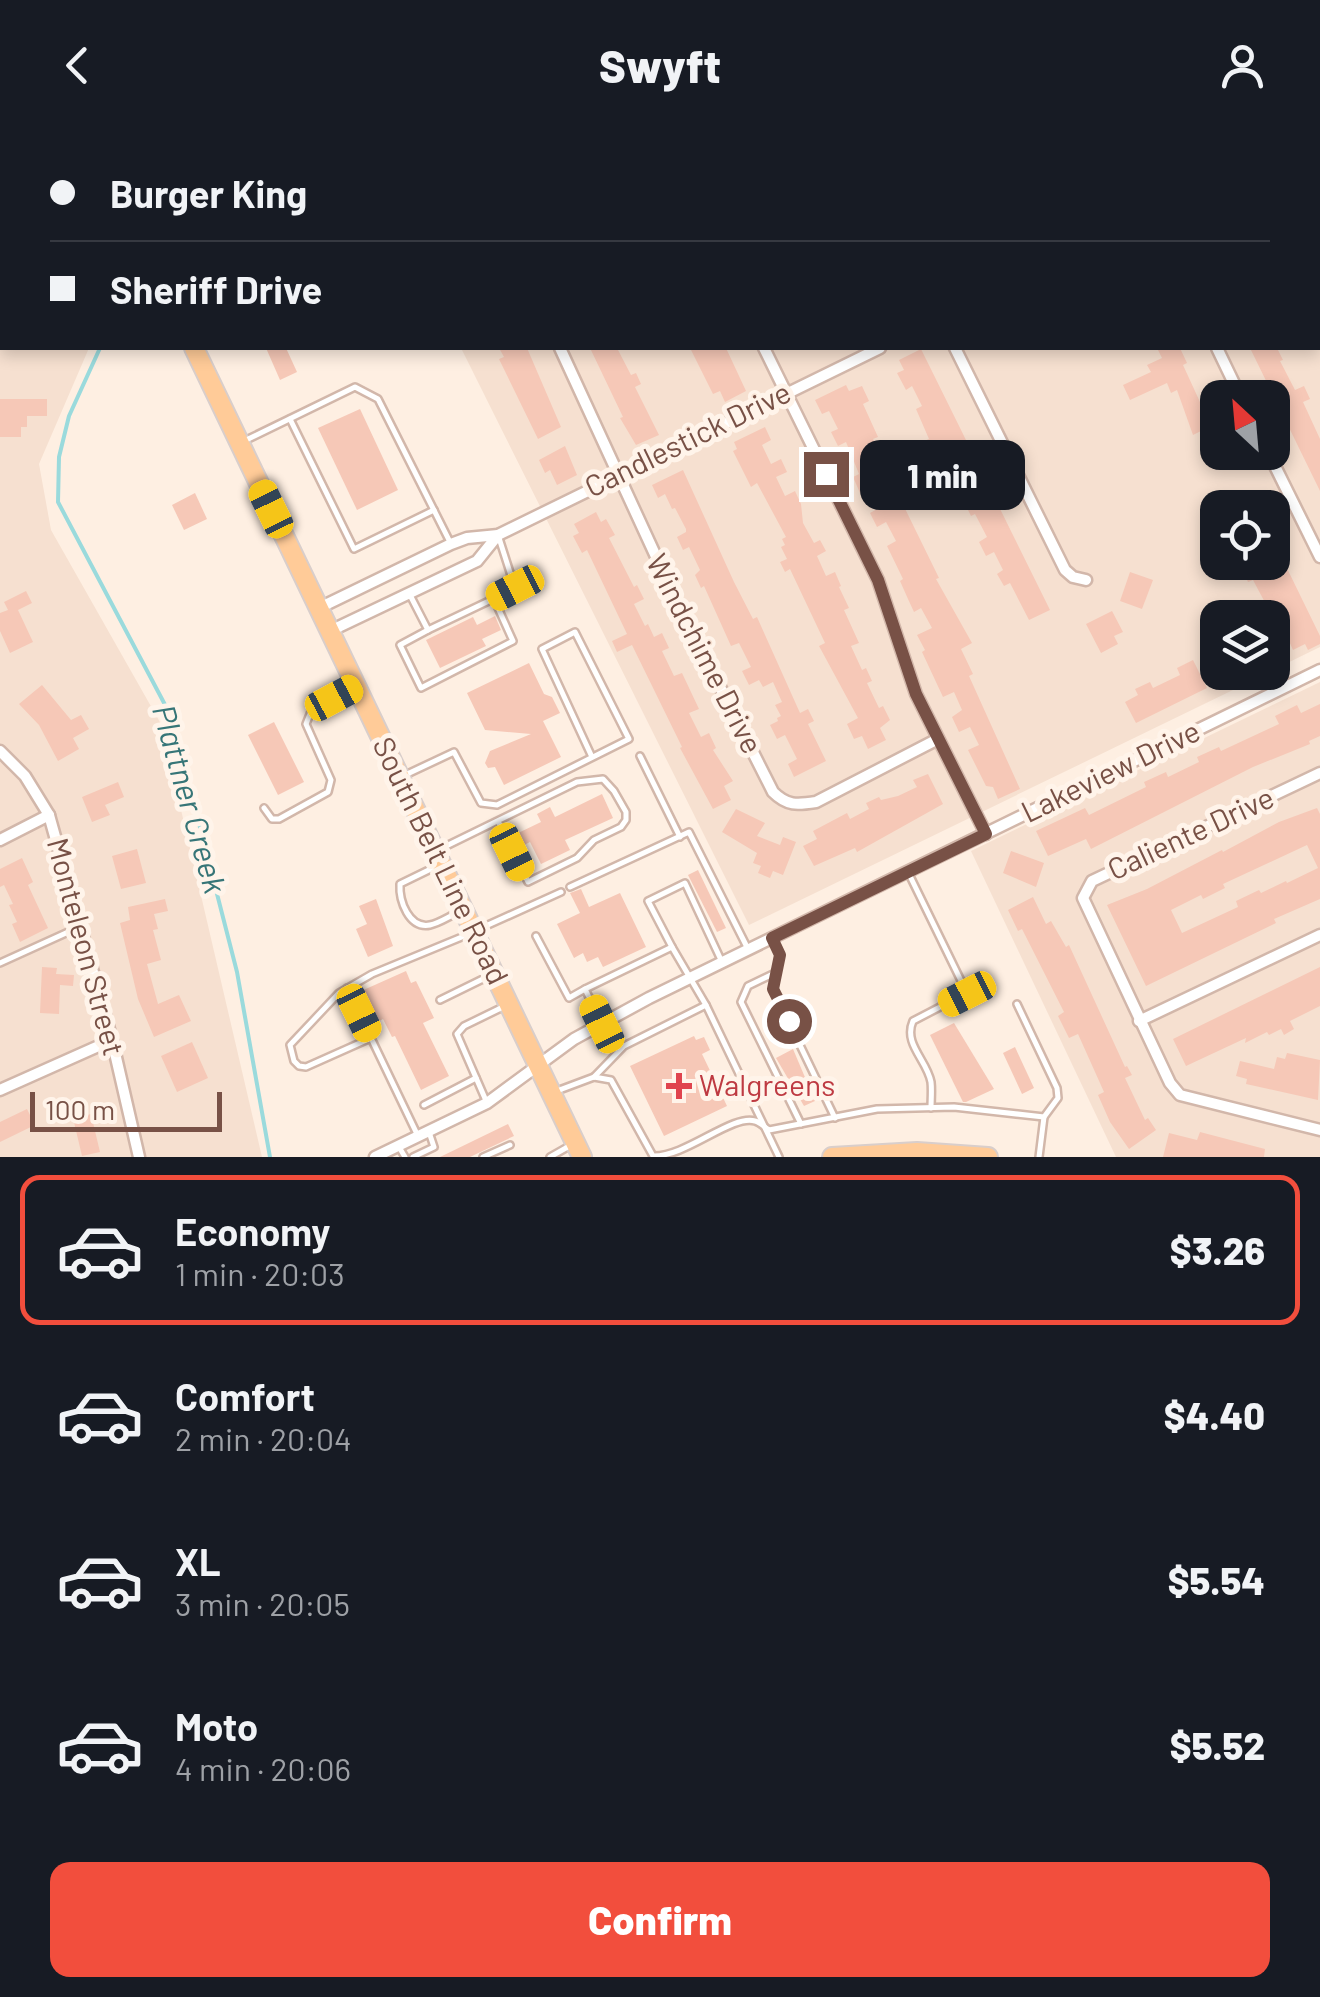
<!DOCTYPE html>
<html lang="en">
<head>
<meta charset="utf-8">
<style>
	body { margin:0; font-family:Barlow,sans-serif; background:#20242c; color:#f1f3f6; height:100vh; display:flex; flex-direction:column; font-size:38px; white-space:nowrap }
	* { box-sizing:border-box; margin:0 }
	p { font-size:32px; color:#9ea1a6 }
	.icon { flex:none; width:55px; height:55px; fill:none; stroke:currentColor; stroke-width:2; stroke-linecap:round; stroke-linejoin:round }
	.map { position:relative; height:1027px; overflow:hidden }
	.side { display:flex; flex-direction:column; background:#171b24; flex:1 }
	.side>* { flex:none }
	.top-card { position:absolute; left:0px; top:0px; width:1320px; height:220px; box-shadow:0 5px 15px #0003; display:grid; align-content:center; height:220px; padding:0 50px; background:#171b24 }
	.needle { width:65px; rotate:334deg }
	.controls { position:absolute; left:1200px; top:250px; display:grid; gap:20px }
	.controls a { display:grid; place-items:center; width:90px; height:90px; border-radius:20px; background:#171b24; box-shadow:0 5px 15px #0003; font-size:50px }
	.scale { position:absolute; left:30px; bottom:25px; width:192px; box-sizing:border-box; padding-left:10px; border:5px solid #785146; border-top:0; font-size:28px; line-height:35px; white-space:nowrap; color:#785146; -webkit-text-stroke:8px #fff4ea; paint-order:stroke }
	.end { position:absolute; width:45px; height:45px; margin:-22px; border:12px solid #785146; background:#fff; box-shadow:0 0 0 5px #fff }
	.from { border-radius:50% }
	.bubble { position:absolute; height:70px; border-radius:20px; background:#171b24; box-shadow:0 5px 15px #0003; font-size:32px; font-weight:800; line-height:70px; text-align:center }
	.car { position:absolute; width:30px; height:60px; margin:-30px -15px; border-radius:12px; box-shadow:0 0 8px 2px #0007; background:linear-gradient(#f5c518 24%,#345 0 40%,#f5c518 0 76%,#345 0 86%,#f5c518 0) }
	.top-card b { display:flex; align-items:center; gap:35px; height:95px; font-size:38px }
	.top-card b+b { border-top:2px solid #363941 }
	.top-card i { width:25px; height:25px; background:#f1f3f6 }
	ul { padding:18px 0 0; list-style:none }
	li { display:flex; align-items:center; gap:30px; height:150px; margin:0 20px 15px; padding:0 30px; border:5px solid transparent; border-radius:20px }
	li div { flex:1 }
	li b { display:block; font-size:38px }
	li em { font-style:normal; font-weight:800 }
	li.selected { border-color:#f24e3d }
	li>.icon { width:90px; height:90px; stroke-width:1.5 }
	.button { display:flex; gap:20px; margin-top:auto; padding:20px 50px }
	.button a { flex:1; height:115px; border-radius:20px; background:#f24e3d; color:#fff; font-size:40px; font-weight:800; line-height:115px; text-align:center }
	header { display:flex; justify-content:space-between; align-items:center; height:130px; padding:0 50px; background:#171b24; font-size:45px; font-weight:800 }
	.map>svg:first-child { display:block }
	.residential { fill:#f6e0d0; fill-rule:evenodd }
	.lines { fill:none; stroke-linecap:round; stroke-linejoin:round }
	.stream { stroke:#9adadc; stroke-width:4 }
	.building { fill:#f6c8b7; fill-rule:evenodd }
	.service-casing { stroke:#d2b7aa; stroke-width:10 }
	.minor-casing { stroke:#d2b7aa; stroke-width:15 }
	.primary-casing { stroke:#d9cecb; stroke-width:22 }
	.service { stroke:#fff; stroke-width:5 }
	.minor { stroke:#fff; stroke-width:10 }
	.primary { stroke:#ffcb98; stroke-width:18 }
	.route { stroke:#785146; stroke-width:12 }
	.health-dot { fill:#e0444e; stroke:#fff4ea; stroke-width:4 }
	.labels { text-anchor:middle; stroke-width:10; stroke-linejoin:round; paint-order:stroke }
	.street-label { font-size:30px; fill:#785146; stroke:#fff4ea }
	.health-label { font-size:30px; fill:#be3a42; stroke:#fff4ea; text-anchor:start }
	.water-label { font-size:32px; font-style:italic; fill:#367577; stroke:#fff4ea }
</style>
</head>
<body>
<header><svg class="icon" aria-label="back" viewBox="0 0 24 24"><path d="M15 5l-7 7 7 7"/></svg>Swyft<svg class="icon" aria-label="person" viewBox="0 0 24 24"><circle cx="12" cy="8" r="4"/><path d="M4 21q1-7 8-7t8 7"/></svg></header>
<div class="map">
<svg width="1320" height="1027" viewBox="0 0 1320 1027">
	<rect width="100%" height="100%" fill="#feefe2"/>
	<g class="residential">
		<polygon points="0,0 56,2 2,2 2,218 89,218 39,334 51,400 161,594 262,1027 0,1027"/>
		<path d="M 353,0 L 1320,0 L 1320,517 L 1273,540 L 1272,488 L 1218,488 L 1218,542 L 1268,543 L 749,795 L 461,218 L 1318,218 L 1318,2 ZM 1218,268 L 1272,268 L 1272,322 L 1218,322 ZM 1218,378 L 1272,378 L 1272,432 L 1218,432 Z"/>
		<polygon points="1320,552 1320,1027 1116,1027 971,721"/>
	</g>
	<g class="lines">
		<g class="stream">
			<polyline points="170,2 171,0"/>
			<polyline points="100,218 69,286 59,327 58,372 172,588 237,842 270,1027"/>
		</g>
	</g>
	<g class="building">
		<polygon points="266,218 286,218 297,242 280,250"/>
		<polygon points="499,218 527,218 561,297 538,309 499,229 504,227"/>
		<polygon points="590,218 617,218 631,245 636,243 641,254 635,257 659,305 636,315 620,288 623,287"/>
		<polygon points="690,218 726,218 746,261 725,272 720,261 713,264"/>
		<polygon points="1157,218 1180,218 1187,233 1183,235 1211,296 1193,305 1177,260 1171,263 1167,253 1130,270 1123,255 1151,242 1147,235 1162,228"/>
		<polygon points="1250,218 1277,218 1283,230 1280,231 1295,260 1304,256 1310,269 1303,272 1320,309 1320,361"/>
		<polygon points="921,219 1050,480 1029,490 1010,453 1004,456 997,444 1003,440 994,422 986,426 979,412 987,407 975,384 971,386 966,376 970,374 959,352 954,354 948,343 954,340 942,317 930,323 924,311 929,309 916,279 922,276 912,256 906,260 897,243 904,240 899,230"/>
		<polygon points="846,255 849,261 862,256 869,271 863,274 878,307 873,309 877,316 873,318 882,337 888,335 894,346 890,348 939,448 936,449 972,513 961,519 973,544 969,546 1020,659 998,669 993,657 986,656 968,620 979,615 970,597 959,602 952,587 962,580 954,562 943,567 922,522 925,520 917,505 932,498 921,478 914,482 908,469 900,451 903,449 887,416 896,411 886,392 877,397 870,383 879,378 869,358 860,363 853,347 859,344 846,312 838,316 831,302 838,299 829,281 822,284 815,270"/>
		<polygon points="0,269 47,269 47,286 27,286 27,297 21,297 21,307 0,307"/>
		<polygon points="360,279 398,360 357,380 318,298"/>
		<polygon points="765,297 771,310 762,315 771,334 781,329 787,342 776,347 785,366 795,361 801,374 803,393 814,413 820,410 826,421 817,426 826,446 835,442 841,456 839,457 849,478 844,480 859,513 851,516 862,540 866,538 872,551 867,553 879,578 883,576 890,590 880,598 886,610 868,619 862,606 854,609 847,594 858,588 819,516 825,513 790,439 785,442 780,432 787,429 781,417 785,415 782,409 786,407 757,353 751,357 733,321 737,319 734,312"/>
		<polygon points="565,316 577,345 557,355 550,340 545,343 539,330"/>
		<polygon points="683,340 734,452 753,489 757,487 800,583 808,579 814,591 808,594 826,631 794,647 788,634 797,629 785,605 777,609 770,595 778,591 777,588 781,586 775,575 782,572 773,552 763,557 759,550 749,555 742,541 751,537 739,513 731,516 704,456 701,458 695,445 700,440 689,417 683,420 677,407 686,402 686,399 675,378 672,379 665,364 658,368 652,355"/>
		<polygon points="195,363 207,389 184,400 172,375"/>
		<polygon points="596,382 601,392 606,389 615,405 609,408 634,457 637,455 644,469 634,474 645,496 648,494 654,507 662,503 669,518 662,521 674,546 682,543 699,579 689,583 701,607 709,603 716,618 713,620 733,651 724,656 731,670 713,679 680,618 682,617 632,515 617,522 612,511 627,504 587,420 582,423 573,406 579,403 574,394"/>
		<polygon points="1281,426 1320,506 1320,514 1308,520 1305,514 1293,520 1284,500 1272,506 1272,488 1253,488 1269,480 1253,450 1248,452 1243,441 1254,436 1253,432 1272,432"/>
		<polygon points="1130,442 1153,450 1142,479 1120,471"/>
		<polygon points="26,461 32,473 18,480 33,512 10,523 0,501 0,483 8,480 4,472"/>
		<polygon points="1112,481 1123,502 1114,506 1118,514 1101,523 1086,494"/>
		<polygon points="495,486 501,500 482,509 486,516 440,538 426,510 473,487 477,495"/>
		<polygon points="1193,530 1207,558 1136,593 1125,572 1138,565 1135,559 1150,552 1153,558 1180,545 1177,538"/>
		<polygon points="529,533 544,564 552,567 560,583 543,591 561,627 504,655 495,637 488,638 485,633 490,621 531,604 485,600 467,563"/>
		<polygon points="42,555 71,590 81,585 89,599 73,608 79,619 58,631 39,595 19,574"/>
		<polygon points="1320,574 1320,606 1309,611 1310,614 1253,637 1091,719 1086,709 1048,726 1036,701 1085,678 1089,685 1146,657 1144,652 1166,642 1168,647 1199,632 1197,627 1219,617 1221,621 1279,594 1275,586 1297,575 1301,583"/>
		<polygon points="274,592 304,652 278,665 248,605"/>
		<polygon points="928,644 943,674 857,722 855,718 814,736 803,716 817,709 813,701 847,683 850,689 869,679 866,673 879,667 881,670 898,666 917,657 913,650"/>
		<polygon points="118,652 124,667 105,675 110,685 92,692 82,667"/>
		<polygon points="602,664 613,688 565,710 570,720 541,734 530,712 520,717 514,705 541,692 537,684 550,677 555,687"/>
		<path d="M 1317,678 L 1320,684 L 1320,769 L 1274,789 L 1276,793 L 1146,856 L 1107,775 L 1147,759 L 1222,720 L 1223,722 L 1279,692 ZM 1307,715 L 1318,738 L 1287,753 L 1286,751 L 1261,763 L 1259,760 L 1236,771 L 1238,777 L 1182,803 L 1171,780 L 1201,765 L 1203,769 L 1225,758 L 1223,754 Z"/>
		<polygon points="736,679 765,693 757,706 780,715 783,707 796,712 783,745 773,741 770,748 758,743 761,736 753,733 757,723 722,702"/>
		<polygon points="137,719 146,753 121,759 112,726"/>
		<polygon points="1011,721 1044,733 1036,757 1003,743"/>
		<polygon points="22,728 33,752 28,755 48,798 20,812 12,794 17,792 9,775 13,774 4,755 0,757 0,739"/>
		<polygon points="698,740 726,798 717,802 688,745"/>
		<polygon points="581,759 589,777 620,763 646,817 603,837 598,827 587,832 583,823 574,828 557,794 580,783 570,763"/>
		<polygon points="1033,767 1046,794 1051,791 1066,817 1069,815 1125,937 1127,936 1132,945 1125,948 1145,990 1148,988 1156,1000 1129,1019 1110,992 1098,965 1104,962 1078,904 1069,908 1058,886 1064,882 1022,799 1018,801 1008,780"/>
		<polygon points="165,769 168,781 154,784 158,799 153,800 161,830 147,834 158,874 179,865 191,891 154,907 138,869 120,793 130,790 128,777"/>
		<polygon points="376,769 393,816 368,827 356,799 367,794 359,776"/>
		<polygon points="42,837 57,838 56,844 74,845 73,856 60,855 59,884 40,883"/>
		<polygon points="1320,837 1320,876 1290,891 1294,899 1284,905 1281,899 1269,905 1267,902 1245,913 1246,908 1186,936 1173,909"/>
		<polygon points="406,841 411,853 416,851 434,888 423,893 449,946 421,960 395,906 392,907 383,889 374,894 359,862"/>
		<polygon points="954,893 994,959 966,972 963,972 930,905"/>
		<polygon points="694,906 696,910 704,907 710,920 702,924 727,976 664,1006 630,936"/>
		<polygon points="192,912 208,948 177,962 161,926"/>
		<polygon points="1015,917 1034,958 1022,964 1003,923"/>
		<polygon points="793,919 815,971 804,976 776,928"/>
		<polygon points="1287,923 1320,930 1318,970 1246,954 1247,949 1236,946 1240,931 1274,939 1277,927 1285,929"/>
		<polygon points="27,979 35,995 0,1012 0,992"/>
		<polygon points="91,984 100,1022 82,1026 73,988"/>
		<polygon points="508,994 514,1006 470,1027 440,1027"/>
		<polygon points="1200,1002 1265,1019 1264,1027 1163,1027 1169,1003 1197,1010"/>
	</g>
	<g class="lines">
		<defs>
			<g id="service">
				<polyline points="290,289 354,419 434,380"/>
				<polyline points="242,312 355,257 378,269 451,414"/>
				<polyline points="410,465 428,500 400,515 421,558 513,511 494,469 515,458 499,408"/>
				<polyline points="428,500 493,469"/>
				<polyline points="640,626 680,707"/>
				<polyline points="403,646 454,622 481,673 497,675 629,609 575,502 542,519 592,627"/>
				<polyline points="264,678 272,689 279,689 328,662 331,650 306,594 312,579 353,557"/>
				<polyline points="438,720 577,652 603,649 614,661 626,682 626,690 621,697 594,710 577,728 528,752 498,691"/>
				<path d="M 439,735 L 400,754 C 399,771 409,799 430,795 C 440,793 451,785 461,781"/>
				<path d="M 908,742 L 967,863 L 913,891 C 903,914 927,930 931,952 C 932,960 931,970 931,978"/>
				<polyline points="570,757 689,702 748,819"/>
				<polyline points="479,799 561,762"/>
				<polyline points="536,806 569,868 585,859 602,894"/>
				<polyline points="773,808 780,825 773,859 835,988"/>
				<polyline points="0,833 77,798"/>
				<polyline points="777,842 748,856 741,872 801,994"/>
				<polyline points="347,858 371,908"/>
				<polyline points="585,859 672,817 648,771 685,753 722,832"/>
				<polyline points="440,870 491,845"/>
				<polyline points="1017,874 1057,958 1058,968 1044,987"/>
				<polyline points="706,875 779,1027"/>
				<polyline points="594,947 624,916 706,875 672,817"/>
				<path d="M 554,962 L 594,947 L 611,950 L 653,1026 C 686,1027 732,984 755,991 C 760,992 764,997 769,1000 L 877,979 L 954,977 L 1044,987 L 1039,1027"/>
				<polyline points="487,973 457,904 464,896 505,876"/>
				<polyline points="424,975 476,948"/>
				<polyline points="417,1004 371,908 306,937 299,936 294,931 290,915 339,863 372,844 469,804"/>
				<polyline points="399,1017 405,1027"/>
				<polyline points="413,1027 434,1017 429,1002"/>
				<polyline points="483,1027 510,1015"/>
				<polyline points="550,1027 573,1014"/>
			</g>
			<g id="minor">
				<polyline points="453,0 454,2"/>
				<polyline points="657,0 659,2"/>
				<polyline points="846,0 847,2"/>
				<polyline points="1108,0 1110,2"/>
				<path d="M 560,218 L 676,470 L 773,662 C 787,676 797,675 816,672 L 938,609"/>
				<polyline points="764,218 878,450 916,564 986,704"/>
				<polyline points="955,218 1065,440 1073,447 1086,450"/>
				<polyline points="1217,218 1241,268"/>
				<polyline points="1268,322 1320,427"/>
				<polyline points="319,478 451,414 467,408 498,405 880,218"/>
				<polyline points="330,501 477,431 498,405"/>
				<polyline points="0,621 25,646 49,685 112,910 139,1027"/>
				<polyline points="1320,643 1092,751 1083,768 1170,953 1180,965 1320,1000"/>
				<polyline points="0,710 49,685"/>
				<polyline points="1139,891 1320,805"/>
				<polyline points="0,960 112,910"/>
				<polyline points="375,1027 487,973 574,909 649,868 1320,540"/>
			</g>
			<g id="primary">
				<polyline points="89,0 91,2"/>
				<polyline points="194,218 582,1027"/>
				<polyline points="832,1027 917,1022 988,1027"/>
			</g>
		</defs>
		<use href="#service" class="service-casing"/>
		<use href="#minor" class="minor-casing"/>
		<use href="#primary" class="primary-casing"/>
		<use href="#service" class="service"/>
		<use href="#minor" class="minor"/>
		<use href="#primary" class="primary"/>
	</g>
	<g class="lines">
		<polyline class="route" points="789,891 773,859 780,825 772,808 986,704 916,564 878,450 826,344"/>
	</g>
	<path class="health-dot" d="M674 941h10v10h10v10h-10v10h-10v-10h-10v-10h10z"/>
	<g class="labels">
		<g class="street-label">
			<text transform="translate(688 310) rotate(-26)" y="10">Candlestick Drive</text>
			<text transform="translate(704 524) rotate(63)" y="10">Windchime Drive</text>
			<text transform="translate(1111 642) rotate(-26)" y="10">Lakeview Drive</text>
			<text transform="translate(1191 704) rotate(-25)" y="10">Caliente Drive</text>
			<text transform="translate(440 731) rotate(64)" y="10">South Belt Line Road</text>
			<text transform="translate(85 817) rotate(75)" y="10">Monteleon Street</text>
		</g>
		<g class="health-label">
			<text x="699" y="966">Walgreens</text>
		</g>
		<g class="water-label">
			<text transform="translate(189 669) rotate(74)" y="11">Plattner Creek</text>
		</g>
	</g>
</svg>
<div class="controls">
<a><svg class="needle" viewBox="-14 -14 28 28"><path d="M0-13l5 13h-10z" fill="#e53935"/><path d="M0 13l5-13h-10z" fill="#9ea1a6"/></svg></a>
<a><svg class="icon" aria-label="locate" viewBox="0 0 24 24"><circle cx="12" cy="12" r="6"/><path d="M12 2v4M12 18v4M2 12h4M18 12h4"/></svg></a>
<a><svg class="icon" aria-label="layers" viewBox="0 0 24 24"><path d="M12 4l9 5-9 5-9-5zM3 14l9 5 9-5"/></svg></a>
</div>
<div class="scale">100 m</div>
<i class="end from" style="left:789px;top:891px"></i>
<i class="end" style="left:826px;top:344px"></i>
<div class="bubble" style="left:860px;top:310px;width:165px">1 min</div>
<i class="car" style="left:271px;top:379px;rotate:334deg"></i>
<i class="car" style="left:515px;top:458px;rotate:243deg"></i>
<i class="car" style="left:334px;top:568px;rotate:62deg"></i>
<i class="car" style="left:512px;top:722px;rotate:154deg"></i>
<i class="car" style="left:967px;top:864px;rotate:243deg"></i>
<i class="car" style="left:359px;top:883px;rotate:154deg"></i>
<i class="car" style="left:602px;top:894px;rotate:334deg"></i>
<div class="top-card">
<b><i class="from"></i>Burger King</b>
<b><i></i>Sheriff Drive</b>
</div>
</div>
<section class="side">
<ul>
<li class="selected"><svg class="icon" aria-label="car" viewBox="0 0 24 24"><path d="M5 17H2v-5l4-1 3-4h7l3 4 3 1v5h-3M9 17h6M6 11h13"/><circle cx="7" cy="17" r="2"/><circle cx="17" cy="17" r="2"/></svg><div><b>Economy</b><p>1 min · 20:03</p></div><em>$3.26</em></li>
<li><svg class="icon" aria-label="car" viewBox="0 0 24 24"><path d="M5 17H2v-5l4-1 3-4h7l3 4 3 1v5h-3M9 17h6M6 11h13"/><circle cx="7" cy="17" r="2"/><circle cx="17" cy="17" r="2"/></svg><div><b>Comfort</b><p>2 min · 20:04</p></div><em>$4.40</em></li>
<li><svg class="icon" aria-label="car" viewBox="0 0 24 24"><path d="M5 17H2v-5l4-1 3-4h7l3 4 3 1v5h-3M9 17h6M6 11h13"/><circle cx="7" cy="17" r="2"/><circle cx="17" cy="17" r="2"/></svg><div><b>XL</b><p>3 min · 20:05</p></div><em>$5.54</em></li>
<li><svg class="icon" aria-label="car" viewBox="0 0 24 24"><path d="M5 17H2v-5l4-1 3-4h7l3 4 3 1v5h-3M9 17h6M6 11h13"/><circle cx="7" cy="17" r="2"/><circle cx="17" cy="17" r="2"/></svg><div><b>Moto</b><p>4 min · 20:06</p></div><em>$5.52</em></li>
</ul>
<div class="button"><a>Confirm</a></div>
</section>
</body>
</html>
